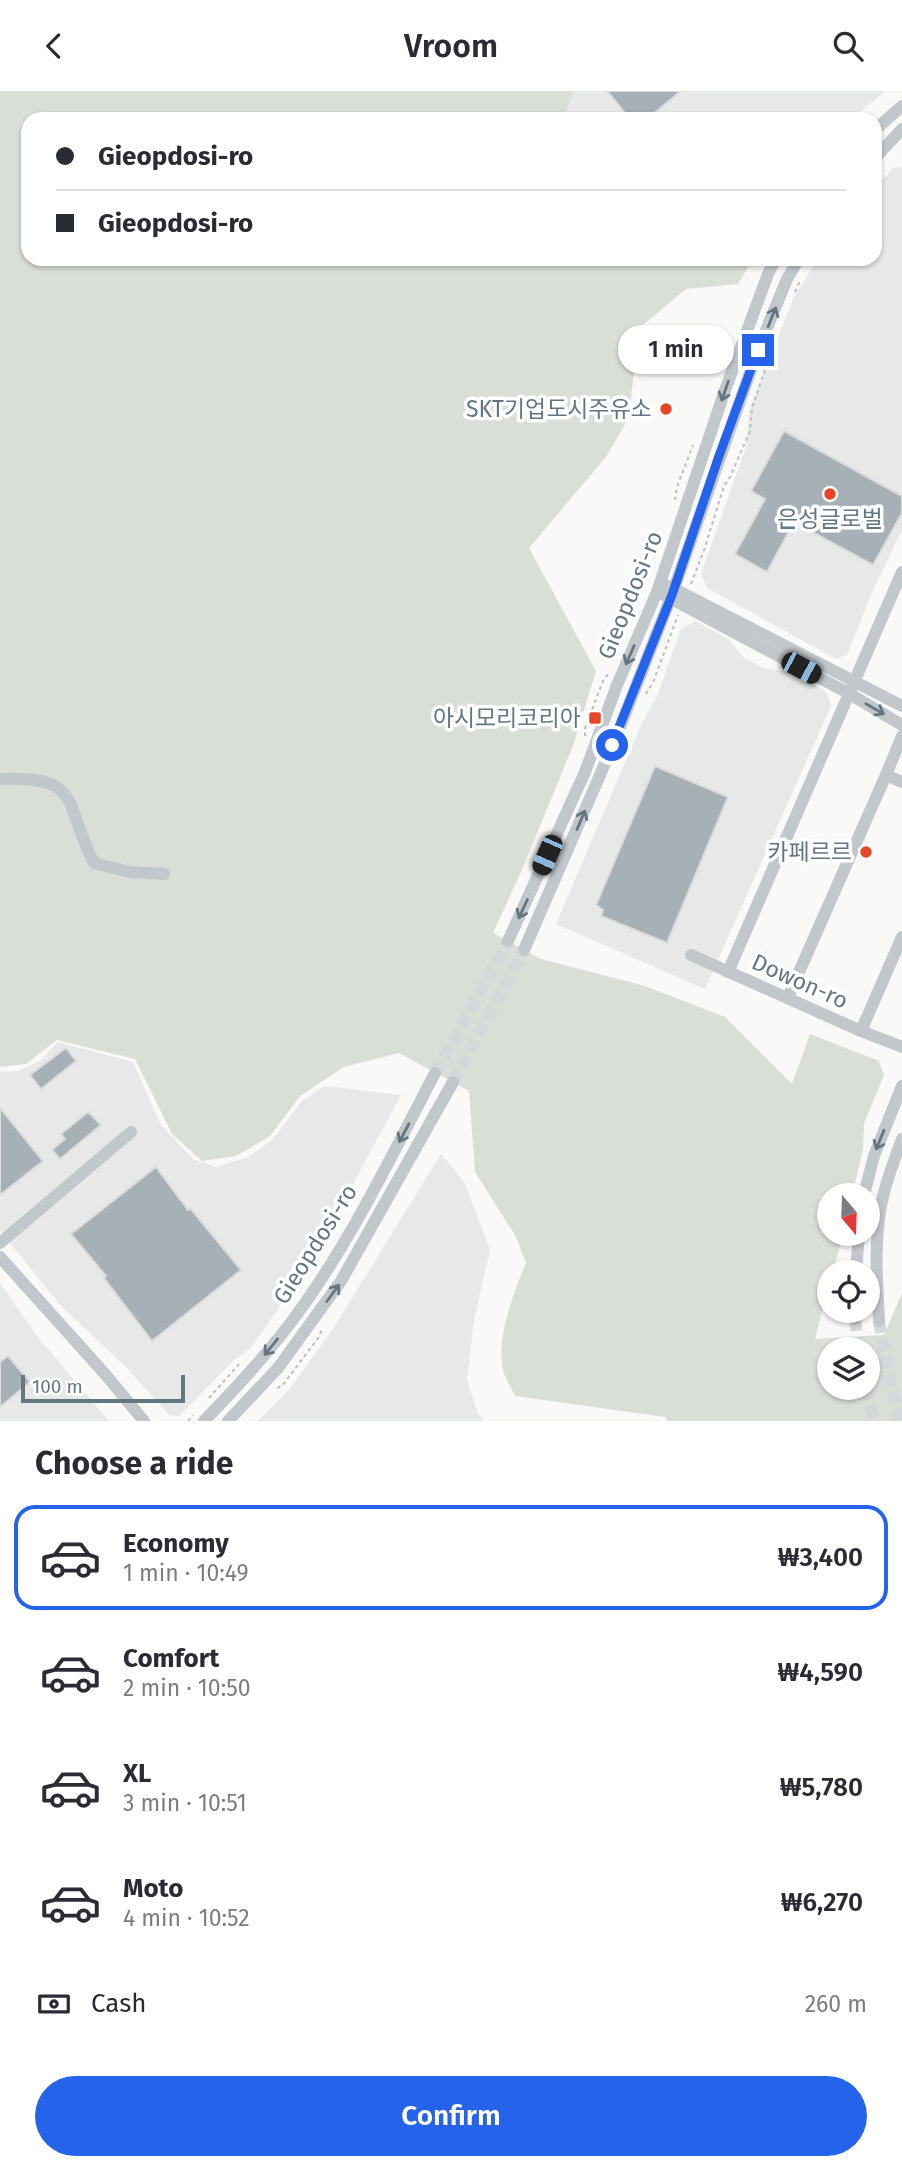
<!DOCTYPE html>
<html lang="en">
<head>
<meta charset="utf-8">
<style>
	body { margin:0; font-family:"Fira Sans","Noto Sans KR",sans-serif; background:#f7f7f7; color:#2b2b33; height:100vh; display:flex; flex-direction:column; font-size:26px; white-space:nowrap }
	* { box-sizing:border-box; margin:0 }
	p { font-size:23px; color:#7c7c81 }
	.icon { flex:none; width:38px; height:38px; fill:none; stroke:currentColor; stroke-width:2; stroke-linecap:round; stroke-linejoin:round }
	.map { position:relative; height:1330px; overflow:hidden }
	.details { display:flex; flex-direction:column; background:#fff; flex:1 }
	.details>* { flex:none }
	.hud { position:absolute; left:21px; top:21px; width:861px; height:154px; border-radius:21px; box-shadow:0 2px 5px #0004; display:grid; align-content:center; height:154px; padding:0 35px; background:#fff }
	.needle { width:46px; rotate:161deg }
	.buttons { position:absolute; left:817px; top:1092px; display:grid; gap:14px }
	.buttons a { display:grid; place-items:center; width:63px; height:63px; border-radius:50%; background:#fff; box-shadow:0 2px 5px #0004; font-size:35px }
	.scale { position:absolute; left:21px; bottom:18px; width:164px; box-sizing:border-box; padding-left:7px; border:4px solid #637783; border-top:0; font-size:19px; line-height:24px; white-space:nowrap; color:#637783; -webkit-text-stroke:5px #fff; paint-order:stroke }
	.end { position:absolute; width:32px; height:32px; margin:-16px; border:9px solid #2563eb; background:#fff; box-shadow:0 0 0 4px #fff }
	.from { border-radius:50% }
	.bubble { position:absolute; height:49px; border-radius:24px; background:#fff; box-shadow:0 2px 5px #0004; font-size:23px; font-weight:600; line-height:49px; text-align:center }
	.car { position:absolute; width:21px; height:42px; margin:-21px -10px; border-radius:9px; box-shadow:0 0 5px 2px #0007; background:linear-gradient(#222 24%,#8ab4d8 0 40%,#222 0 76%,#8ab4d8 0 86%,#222 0) }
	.hud b { display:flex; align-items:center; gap:24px; height:66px; font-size:26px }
	.hud b+b { border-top:2px solid #e1e1e2 }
	.hud i { width:18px; height:18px; background:#2b2b33 }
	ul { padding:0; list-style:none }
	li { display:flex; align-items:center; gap:21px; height:105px; margin:0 14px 10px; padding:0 21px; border:4px solid transparent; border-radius:21px }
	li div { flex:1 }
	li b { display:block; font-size:26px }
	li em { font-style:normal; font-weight:600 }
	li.current { border-color:#2563eb }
	li>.icon { width:63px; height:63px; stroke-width:1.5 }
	h2 { padding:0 35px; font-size:32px; line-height:84px }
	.pay { display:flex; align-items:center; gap:18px; height:77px; padding:0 35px; font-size:26px }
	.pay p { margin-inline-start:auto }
	.cta { display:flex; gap:14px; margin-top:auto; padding:14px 35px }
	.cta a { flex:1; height:80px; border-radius:42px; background:#2563eb; color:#fff; font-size:28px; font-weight:600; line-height:80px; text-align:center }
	header { display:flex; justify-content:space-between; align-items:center; height:91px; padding:0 35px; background:#fff; font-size:32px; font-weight:600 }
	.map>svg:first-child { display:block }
	.built { fill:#e7e9e8 }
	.green { fill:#d9ded6; fill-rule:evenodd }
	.building { fill:#a6b1b7; stroke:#dbdbd9; stroke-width:2 }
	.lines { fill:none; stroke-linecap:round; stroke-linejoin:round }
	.minor-tunnel { stroke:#d4d8da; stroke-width:12; stroke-dasharray:12 6; stroke-linecap:butt }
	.path { stroke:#babec1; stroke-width:2; stroke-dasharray:3.5 3.5; stroke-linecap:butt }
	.minor { stroke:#c2c7cb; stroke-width:12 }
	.oneway { stroke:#637783 }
	.route { stroke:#2563eb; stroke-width:9 }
	.poi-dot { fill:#e94527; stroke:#fff; stroke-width:2.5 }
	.labels { text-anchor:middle; stroke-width:7; stroke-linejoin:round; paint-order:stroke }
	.poi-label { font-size:23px; fill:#637783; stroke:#fff; text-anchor:end }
	.street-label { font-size:23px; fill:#637783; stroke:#fff }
</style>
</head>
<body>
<header><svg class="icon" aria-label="back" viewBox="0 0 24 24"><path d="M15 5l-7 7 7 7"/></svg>Vroom<svg class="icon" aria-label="search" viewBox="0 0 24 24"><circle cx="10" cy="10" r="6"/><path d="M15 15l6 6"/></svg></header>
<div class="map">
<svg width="902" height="1330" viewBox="0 0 902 1330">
	<rect width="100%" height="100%" fill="#f9f9f7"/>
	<g class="built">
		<polygon points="574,0 885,0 852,28 563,28"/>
		<polygon points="902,76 902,439 874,497 847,564 836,568 707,497 701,483 747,353 749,320 794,206 818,168 875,168 875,97 893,77"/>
		<polygon points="696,530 728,548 743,566 763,577 789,581 822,598 827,603 831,615 705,898 556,833 642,632 657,605 681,538"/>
		<polygon points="58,951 133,971 161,1034 193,1068 217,1076 248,1066 272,1049 302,1010 324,995 401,1004 313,1167 251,1257 233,1270 179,1325 169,1324 126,1276 61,1215 0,1140 0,981 18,980 40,970"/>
		<polygon points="441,1063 465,1092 490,1159 474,1229 467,1289 478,1323 484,1330 258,1330 288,1300 333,1238"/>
		<polygon points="0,1192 37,1245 109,1330 0,1330"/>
	</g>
	<path class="green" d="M 0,0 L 574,0 L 563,28 L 28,28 L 28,168 L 753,168 L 738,193 L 686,198 L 643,234 L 637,260 L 628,328 L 606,366 L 529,457 L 596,580 L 573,655 L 521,781 L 493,842 L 541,868 L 645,895 L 725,926 L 792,993 L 810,943 L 879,970 L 884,984 L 864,1032 L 863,1059 L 852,1104 L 830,1104 L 830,1143 L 843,1143 L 833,1181 L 830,1181 L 829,1193 L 815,1248 L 884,1244 L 902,1202 L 902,1330 L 668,1330 L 665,1326 L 515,1305 C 511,1296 503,1284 502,1274 C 498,1243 514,1200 526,1172 L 515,1144 L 475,1081 L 469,1000 L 399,962 L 344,976 L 300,1005 L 270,1045 L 236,1065 L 202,1070 L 172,1043 L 135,968 L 57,949 L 26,973 L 0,976 ZM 830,1258 L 868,1258 L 868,1297 L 830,1297 Z"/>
	<g class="building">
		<polygon points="607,0 681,0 647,28 630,28"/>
		<polygon points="784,340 902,405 902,422 873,474 794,431 767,481 735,463 765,408 751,400"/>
		<polygon points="655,675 728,706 667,852 601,825 603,819 596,814"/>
		<polygon points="66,957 76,970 41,998 30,984"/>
		<polygon points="0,1017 43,1070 0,1104"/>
		<polygon points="88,1021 101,1034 60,1068 52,1059 65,1048 61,1043"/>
		<polygon points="156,1076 188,1119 190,1117 241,1179 152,1250 104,1187 106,1185 71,1143"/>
		<polygon points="8,1265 30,1291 0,1316 0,1271"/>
	</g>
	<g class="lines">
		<g class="minor-tunnel">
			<polyline points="435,982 508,850"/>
			<polyline points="453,991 524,859"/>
			<polyline points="855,1228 859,1258"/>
			<polyline points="879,1230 886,1272 899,1330"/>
			<polyline points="866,1297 874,1330"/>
		</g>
		<g class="path">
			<polyline points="795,201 800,190"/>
			<polyline points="675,409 677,396 693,354"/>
			<polyline points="691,493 704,459 724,395 730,386 750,340 752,317 772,258"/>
			<polyline points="646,603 654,589 678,524"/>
			<polyline points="585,645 585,637 603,590 609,582"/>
			<polyline points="277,1297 282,1295 319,1246 322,1238"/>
			<polyline points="209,1307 240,1272"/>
			<polyline points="188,1330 193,1324"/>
		</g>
		<g class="minor">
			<polyline points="875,39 902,15"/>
			<polyline points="875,67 902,38"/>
			<polyline points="669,495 902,615"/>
			<polyline points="664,504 848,602 902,634"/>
			<polyline points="886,684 902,645"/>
			<path d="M 0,688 C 84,684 63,713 94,772 L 129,781 L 164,783"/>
			<polyline points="508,850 585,681 617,594 657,501 724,302 768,183 776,168"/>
			<polyline points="524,859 613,654 671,506 758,259 787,188 799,168"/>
			<polyline points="691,864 861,940 902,956"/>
			<polyline points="728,881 902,481"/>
			<polyline points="788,906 886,684 902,691"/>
			<polyline points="861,940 902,846"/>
			<polyline points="864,1104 874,1065 902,995"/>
			<polyline points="0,1152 131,1041"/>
			<polyline points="0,1166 105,1283 144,1330"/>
			<polyline points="856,1181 859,1143"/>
			<polyline points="855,1228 855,1220"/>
			<path d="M 879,1230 C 877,1192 874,1153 881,1115 C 885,1092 894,1070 902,1048"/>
			<path d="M 204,1330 C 235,1298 265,1266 292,1230 C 349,1154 391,1066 435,982"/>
			<polyline points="228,1330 278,1277 341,1190 453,991"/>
		</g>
	</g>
	<defs><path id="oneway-shaft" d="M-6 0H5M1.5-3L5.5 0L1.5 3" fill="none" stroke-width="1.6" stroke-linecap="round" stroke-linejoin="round" transform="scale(1.75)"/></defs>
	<g class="oneway">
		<use href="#oneway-shaft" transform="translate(772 226) rotate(-68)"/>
		<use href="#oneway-shaft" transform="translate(725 300) rotate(109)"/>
		<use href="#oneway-shaft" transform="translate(630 564) rotate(114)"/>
		<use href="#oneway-shaft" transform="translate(875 618) rotate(30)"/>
		<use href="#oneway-shaft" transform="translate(581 729) rotate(-67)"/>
		<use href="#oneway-shaft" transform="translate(523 818) rotate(115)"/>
		<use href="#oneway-shaft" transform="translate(404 1042) rotate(118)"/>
		<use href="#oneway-shaft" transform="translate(880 1049) rotate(112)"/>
		<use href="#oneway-shaft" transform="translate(333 1202) rotate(-54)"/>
		<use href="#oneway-shaft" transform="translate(271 1256) rotate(129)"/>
	</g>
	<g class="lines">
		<polyline class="route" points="612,654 672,504 719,365 758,259"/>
	</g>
	<g class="poi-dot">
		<circle cx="666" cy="318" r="7"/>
		<circle cx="830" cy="403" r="7"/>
		<rect x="588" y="620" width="14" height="14" rx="3.5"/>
		<circle cx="866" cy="761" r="7"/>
	</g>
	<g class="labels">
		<g class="poi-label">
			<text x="652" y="326">SKT기업도시주유소</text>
			<text x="830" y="436" text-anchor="middle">은성글로벌</text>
			<text x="581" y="635">아시모리코리아</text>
			<text x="852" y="769">카페르르</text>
		</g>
		<g class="street-label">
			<text transform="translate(630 504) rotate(-68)" y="8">Gieopdosi-ro</text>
			<text transform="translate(800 890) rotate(24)" y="8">Dowon-ro</text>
			<text transform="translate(315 1153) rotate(-58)" y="8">Gieopdosi-ro</text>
		</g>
	</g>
</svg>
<div class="buttons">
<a><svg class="needle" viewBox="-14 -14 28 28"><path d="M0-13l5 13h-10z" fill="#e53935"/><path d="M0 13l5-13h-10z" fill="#7c7c81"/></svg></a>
<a><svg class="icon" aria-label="locate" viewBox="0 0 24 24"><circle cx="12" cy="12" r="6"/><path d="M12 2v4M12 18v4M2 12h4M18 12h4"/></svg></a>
<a><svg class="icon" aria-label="layers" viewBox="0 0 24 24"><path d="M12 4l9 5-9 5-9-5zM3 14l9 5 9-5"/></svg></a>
</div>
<div class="scale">100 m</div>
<i class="end from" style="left:612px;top:654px"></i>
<i class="end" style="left:758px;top:259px"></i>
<div class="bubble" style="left:618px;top:234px;width:116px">1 min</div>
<i class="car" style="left:801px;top:577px;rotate:118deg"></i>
<i class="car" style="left:547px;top:764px;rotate:204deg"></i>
<div class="hud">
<b><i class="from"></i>Gieopdosi-ro</b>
<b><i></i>Gieopdosi-ro</b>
</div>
</div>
<section class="details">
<h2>Choose a ride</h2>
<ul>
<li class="current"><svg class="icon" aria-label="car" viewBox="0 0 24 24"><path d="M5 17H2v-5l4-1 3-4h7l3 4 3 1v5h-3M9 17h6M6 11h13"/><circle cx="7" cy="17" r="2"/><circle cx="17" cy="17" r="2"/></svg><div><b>Economy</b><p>1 min · 10:49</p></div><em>₩3,400</em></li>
<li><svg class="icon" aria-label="car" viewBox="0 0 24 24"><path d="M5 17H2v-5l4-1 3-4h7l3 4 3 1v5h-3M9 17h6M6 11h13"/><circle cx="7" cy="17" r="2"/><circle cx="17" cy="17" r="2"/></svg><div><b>Comfort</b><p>2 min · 10:50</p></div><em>₩4,590</em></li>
<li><svg class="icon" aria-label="car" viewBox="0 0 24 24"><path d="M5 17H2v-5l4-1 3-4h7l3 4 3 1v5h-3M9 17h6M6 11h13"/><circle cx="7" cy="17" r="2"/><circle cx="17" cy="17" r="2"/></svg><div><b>XL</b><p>3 min · 10:51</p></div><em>₩5,780</em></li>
<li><svg class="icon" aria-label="car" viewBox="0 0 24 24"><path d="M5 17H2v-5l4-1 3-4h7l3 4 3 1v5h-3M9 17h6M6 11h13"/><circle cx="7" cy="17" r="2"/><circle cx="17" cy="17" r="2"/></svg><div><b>Moto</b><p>4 min · 10:52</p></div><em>₩6,270</em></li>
</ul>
<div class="pay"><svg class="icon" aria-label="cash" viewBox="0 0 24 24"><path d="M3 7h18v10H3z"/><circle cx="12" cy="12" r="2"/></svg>Cash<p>260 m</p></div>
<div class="cta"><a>Confirm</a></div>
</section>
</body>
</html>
